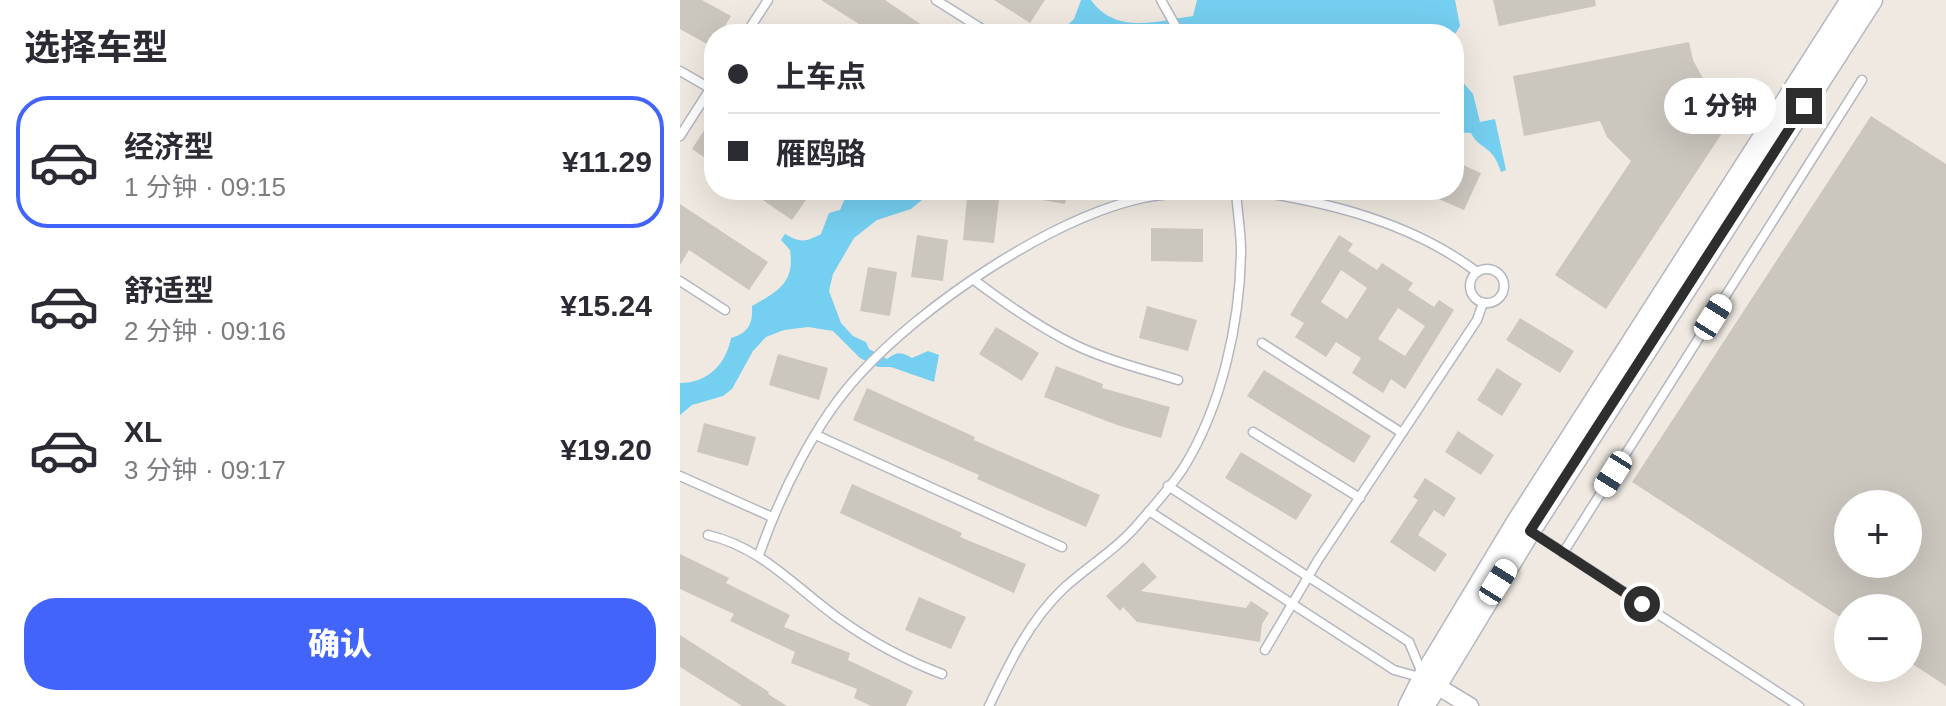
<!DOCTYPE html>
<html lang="zh">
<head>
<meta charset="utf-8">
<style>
	body { margin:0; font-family:Arial,"Noto Sans SC",sans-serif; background:#f2f2f3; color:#2b2b33; height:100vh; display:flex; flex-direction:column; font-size:30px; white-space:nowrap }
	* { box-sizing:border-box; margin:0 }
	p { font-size:26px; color:#7c7c81 }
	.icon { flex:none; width:44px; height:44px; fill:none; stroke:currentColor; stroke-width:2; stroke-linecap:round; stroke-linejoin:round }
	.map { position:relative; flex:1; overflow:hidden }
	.details { display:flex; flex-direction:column; background:#fff; width:680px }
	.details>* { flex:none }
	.guide { position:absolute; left:24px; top:24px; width:760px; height:176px; border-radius:32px; box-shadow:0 8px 32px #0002; display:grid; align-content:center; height:176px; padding:0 24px; background:#fff }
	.controls { position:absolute; left:1154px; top:490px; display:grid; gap:16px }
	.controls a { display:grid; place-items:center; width:88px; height:88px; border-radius:50%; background:#fff; box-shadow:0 8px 32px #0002; font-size:40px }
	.end { position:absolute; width:36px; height:36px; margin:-18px; border:10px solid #2e2e2e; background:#fff; box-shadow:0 0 0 4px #fff }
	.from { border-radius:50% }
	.bubble { position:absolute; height:56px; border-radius:28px; background:#fff; box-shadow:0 8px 32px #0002; font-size:26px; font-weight:800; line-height:56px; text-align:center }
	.car { position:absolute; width:24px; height:48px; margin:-24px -12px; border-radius:10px; box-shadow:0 0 6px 2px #0007; background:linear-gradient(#fff 24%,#345 0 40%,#fff 0 76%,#345 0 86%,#fff 0) }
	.guide b { display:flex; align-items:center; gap:28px; height:76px; font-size:30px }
	.guide b+b { border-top:2px solid #e1e1e2 }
	.guide i { width:20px; height:20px; background:#2b2b33 }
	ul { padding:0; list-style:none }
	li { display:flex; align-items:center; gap:24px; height:132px; margin:0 16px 12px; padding:0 8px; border:4px solid transparent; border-radius:32px }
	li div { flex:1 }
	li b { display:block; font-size:30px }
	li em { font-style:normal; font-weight:800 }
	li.on { border-color:#4264fb }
	li>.icon { width:72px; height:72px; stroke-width:1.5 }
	h2 { padding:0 24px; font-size:36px; line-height:96px }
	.primary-button { display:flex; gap:16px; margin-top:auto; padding:16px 24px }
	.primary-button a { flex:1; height:92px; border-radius:32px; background:#4264fb; color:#fff; font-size:32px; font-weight:800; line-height:92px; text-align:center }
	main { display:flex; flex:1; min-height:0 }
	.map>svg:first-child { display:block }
	.water { fill:#75cff0 }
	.building { fill:#cbc7bf; fill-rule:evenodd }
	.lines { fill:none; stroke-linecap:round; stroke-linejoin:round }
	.service-casing { stroke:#b4b7c1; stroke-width:11 }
	.minor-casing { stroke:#b4b7c1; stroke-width:19 }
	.tertiary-casing { stroke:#b4b7c1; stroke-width:23 }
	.service { stroke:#fff; stroke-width:8 }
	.minor { stroke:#fff; stroke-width:16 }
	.tertiary { stroke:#fff; stroke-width:20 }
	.route { stroke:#2e2e2e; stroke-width:10 }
</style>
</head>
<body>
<main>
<section class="details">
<h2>选择车型</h2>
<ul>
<li class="on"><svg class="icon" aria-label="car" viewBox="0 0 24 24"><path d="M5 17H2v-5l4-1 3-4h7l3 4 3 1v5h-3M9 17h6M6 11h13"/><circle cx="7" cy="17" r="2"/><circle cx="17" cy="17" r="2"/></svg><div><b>经济型</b><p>1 分钟 · 09:15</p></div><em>¥11.29</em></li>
<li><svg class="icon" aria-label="car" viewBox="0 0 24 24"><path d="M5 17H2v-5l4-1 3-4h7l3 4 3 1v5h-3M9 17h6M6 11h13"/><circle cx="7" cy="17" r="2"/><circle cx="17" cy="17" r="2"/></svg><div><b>舒适型</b><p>2 分钟 · 09:16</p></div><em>¥15.24</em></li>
<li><svg class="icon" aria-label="car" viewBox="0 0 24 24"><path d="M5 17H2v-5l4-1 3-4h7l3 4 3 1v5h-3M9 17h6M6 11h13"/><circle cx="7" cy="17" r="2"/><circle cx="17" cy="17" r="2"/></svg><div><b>XL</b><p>3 分钟 · 09:17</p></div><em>¥19.20</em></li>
</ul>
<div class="primary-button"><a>确认</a></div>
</section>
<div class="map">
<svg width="1266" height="706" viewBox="0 0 1266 706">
	<rect width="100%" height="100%" fill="#efe9e1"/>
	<g class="water">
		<path d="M 401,0 L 411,0 C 436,35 477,21 513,16 L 517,0 L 775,0 L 780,26 L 774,36 L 774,34 L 378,34 L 394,19 Z"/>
		<path d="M 774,66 L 781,80 L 793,94 L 800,122 L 815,119 L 826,170 L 821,172 C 812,143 800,151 791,133 L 774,132 Z"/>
		<path d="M 189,190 L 254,190 L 231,209 L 197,220 L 174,238 L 153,274 L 149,291 L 161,323 L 173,336 L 186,342 L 189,349 L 207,359 C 217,351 222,352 232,358 L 248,351 L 259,355 L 254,382 L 211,367 L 198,367 L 180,358 L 153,331 L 128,327 L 104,330 L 86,337 L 73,351 L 52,389 L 43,396 L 12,405 L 0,415 L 0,383 C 28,383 46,364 51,338 C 69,333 73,323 72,306 C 98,291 115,283 110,250 L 101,240 L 105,234 C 120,243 126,242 141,234 L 149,213 L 160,210 L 165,198 L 177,199 Z"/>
	</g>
	<g class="building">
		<polygon points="0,0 22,0 51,16 40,34 34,34 34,48 0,29"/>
		<polygon points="141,0 205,0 255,34 198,34 183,24 182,26"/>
		<polygon points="314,0 365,0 350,23"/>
		<polygon points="813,0 915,0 916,6 819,26"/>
		<polygon points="1009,42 1013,60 1026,84 1058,109 926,309 875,275 951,161 927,137 920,121 844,136 833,76"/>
		<polygon points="34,115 34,164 12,149"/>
		<path d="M 1191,116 L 1266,164 L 1266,686 L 1228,661 L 1228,608 L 1168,608 L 1168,622 L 952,482 ZM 1168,504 L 1228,504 L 1228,564 L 1168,564 Z"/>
		<polygon points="774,161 801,173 784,210 738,190 774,190"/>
		<polygon points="68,190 133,190 112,220"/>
		<polygon points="345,190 388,190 385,204 345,197"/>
		<polygon points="287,197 319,200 314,243 283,240"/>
		<polygon points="0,204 88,262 69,290 9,250 0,265"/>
		<polygon points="471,228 523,229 523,262 471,261"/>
		<polygon points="237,235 268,240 263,281 231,277"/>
		<path d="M 659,235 L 673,244 L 668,251 L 697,270 L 702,263 L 733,283 L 728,290 L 754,307 L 759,300 L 774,310 L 725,389 L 711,379 L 703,393 L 672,373 L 681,358 L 656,342 L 646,357 L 615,337 L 624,323 L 610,315 ZM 661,270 L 687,288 L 667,319 L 641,302 ZM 718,308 L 745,326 L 725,356 L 698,339 Z"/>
		<polygon points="188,267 217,272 210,316 180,311"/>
		<polygon points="467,306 517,320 508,351 459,338"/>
		<polygon points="840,318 894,351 880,373 826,340"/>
		<polygon points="316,327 359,353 342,381 299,354"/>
		<polygon points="98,354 148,368 139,400 89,385"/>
		<polygon points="376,366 423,384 422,388 490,407 481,438 437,425 364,397"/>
		<polygon points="817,368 842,384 822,416 797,400"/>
		<polygon points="584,370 691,436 674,463 567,396"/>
		<polygon points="187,388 295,437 294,440 420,495 406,527 297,479 299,475 173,420"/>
		<polygon points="24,423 76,437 68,466 17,452"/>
		<polygon points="778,431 814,455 801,475 765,452"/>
		<polygon points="561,452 632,495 616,520 545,478"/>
		<polygon points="745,478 776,498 764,517 754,510 738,535 767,554 755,572 710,542 738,500 733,497"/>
		<polygon points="172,484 282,533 280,537 346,564 334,593 160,513"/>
		<polygon points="0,554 49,578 46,583 110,615 104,627 170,653 168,660 233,691 226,706 191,706 174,698 177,689 111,663 115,652 50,621 54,614 0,589"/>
		<polygon points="463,562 477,577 461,591 566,608 571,601 589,613 582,624 580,642 457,622 443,607 440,611 426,596"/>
		<polygon points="239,597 286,617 271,649 225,630"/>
		<polygon points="0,635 89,692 88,694 107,706 62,706 0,667"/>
	</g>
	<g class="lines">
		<defs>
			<g id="service">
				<polyline points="256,0 310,34"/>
				<polyline points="481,0 500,34"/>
				<polyline points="66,34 88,0"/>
				<polyline points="0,71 33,90"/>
				<polyline points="0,136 34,83"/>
				<path d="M 567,190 C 648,202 731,222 797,272"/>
				<circle cx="807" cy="286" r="17"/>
				<path d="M 294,280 C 326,304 357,326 393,344 C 426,360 463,369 498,380"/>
				<polyline points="0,281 45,310"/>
				<polyline points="582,343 722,433"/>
				<polyline points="573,432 680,498"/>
				<polyline points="136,435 382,547"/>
				<polyline points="0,476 92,517"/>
				<polyline points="488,486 729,642 742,673"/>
				<polyline points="469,511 714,670 743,678"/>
				<polyline points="852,532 1119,706"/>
				<path d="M 28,535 C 81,547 115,587 158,618 C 190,641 225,660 262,674"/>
				<polyline points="883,553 1182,80"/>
				<path d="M 79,555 C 100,495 135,423 178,376 C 241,306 371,218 463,198 C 487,193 512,192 536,190"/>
				<polyline points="585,650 638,560 797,320 803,303"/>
				<path d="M 309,706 C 329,664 349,621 384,588 C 408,566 437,549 458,524 C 473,507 491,487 504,467 C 542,405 560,323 561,251 C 561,231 557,210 556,190"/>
			</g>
			<polyline id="minor" points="747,680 790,706"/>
			<g id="tertiary">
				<polyline points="729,706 743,678 837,522 1171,0"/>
				<polyline points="744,706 850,531 1192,0"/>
			</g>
		</defs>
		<use href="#service" class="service-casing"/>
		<use href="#minor" class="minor-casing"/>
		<use href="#tertiary" class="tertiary-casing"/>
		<use href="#service" class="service"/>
		<use href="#minor" class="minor"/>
		<use href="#tertiary" class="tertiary"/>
	</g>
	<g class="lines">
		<polyline class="route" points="962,604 850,531 1124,106"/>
	</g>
</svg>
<div class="controls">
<a>+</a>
<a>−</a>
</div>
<i class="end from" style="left:962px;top:604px"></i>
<i class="end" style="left:1124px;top:106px"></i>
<div class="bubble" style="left:984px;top:78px;width:112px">1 分钟</div>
<i class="car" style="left:1033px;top:317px;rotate:32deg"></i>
<i class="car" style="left:933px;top:474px;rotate:212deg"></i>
<i class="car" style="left:818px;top:582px;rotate:32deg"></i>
<div class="guide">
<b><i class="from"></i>上车点</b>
<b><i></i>雁鸥路</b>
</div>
</div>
</main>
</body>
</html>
